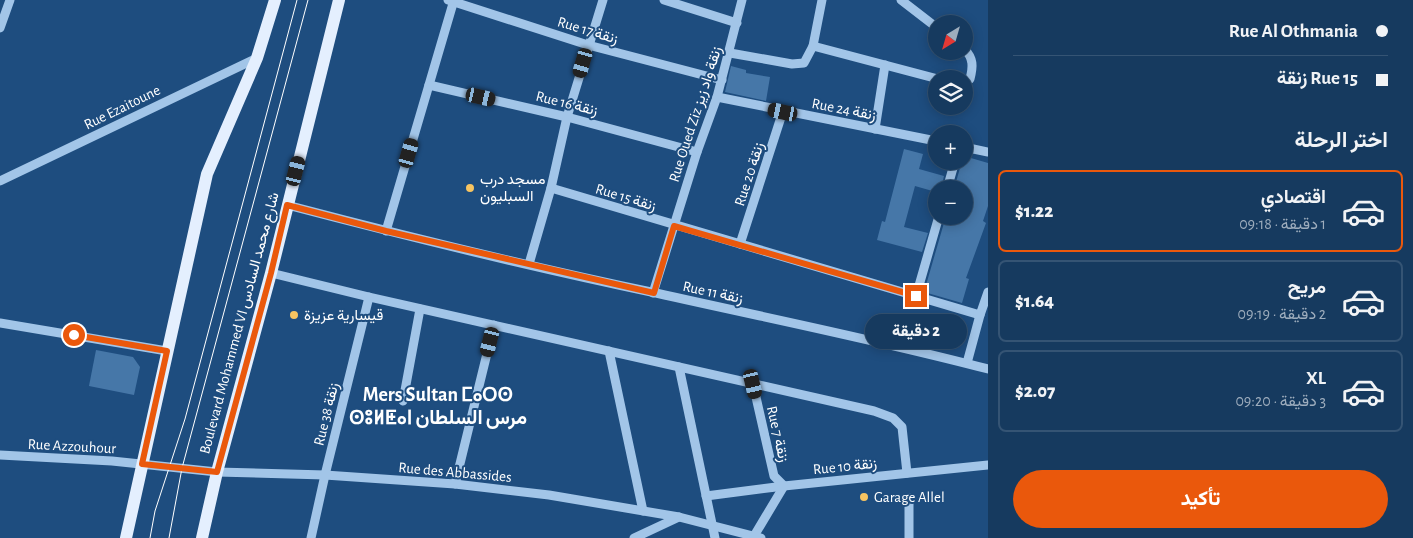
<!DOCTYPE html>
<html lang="ar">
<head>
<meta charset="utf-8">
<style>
	body { margin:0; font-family:"Alegreya Sans",Vazirmatn,"Noto Sans Tifinagh",sans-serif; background:#1f4165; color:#f1f3f6; direction:rtl; height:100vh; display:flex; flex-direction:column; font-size:19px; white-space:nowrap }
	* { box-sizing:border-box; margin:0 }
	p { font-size:16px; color:#9eadbd }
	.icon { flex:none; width:28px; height:28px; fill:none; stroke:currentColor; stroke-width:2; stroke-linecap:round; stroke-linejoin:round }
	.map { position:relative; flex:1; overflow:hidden; direction:ltr }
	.drawer { display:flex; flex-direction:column; background:#163a5f; width:425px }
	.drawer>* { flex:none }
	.top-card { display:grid; align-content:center; height:110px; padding:0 25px; background:#163a5f }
	.needle { width:32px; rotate:217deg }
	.fabs { position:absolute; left:928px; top:15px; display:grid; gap:10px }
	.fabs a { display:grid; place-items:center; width:45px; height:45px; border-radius:50%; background:#163a5f; box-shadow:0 2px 12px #0003,0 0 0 1px #355474; font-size:25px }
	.end { position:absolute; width:22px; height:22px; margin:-11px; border:6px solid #ea580c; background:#fff; box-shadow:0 0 0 2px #fff }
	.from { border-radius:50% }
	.bubble { position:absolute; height:35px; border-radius:18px; background:#163a5f; box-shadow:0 2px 12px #0003,0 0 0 1px #355474; font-size:16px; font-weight:800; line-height:35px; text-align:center; direction:rtl }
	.car { position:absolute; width:15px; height:30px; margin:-15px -8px; border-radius:6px; box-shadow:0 0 4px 1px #0007; background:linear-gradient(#222 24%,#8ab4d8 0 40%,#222 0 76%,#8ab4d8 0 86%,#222 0) }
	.top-card b { display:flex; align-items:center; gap:18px; height:48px; font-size:19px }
	.top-card b+b { border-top:1px solid #355474 }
	.top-card i { width:12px; height:12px; background:#f1f3f6 }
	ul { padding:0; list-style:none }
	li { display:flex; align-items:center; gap:15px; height:82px; margin:0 10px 8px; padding:0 15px; border:2px solid #355474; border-radius:8px }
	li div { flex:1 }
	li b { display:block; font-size:19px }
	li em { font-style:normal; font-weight:800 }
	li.current { border-color:#ea580c }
	li>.icon { width:45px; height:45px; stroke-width:1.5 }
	h2 { padding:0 25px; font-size:22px; line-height:60px }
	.action { display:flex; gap:10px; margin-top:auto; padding:10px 25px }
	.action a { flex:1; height:58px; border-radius:30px; background:#ea580c; color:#fff; font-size:20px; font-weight:800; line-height:58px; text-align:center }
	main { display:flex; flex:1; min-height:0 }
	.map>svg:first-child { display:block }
	.building { fill:#4677a8 }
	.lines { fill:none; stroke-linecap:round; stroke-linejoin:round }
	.minor { stroke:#a2c5e8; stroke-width:9 }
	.major { stroke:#e4effe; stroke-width:12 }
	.tram { stroke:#fff; stroke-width:1 }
	.route { stroke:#ea580c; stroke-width:6 }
	.poi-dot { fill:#f7c461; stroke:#1e4d7f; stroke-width:2 }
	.labels { text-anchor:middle; stroke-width:4; stroke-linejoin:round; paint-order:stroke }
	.street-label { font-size:15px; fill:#fff; stroke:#1e4d7f }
	.poi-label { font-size:15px; fill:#fff; stroke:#1e4d7f; text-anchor:start }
	.district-label { font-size:20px; font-weight:bold; fill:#fff; stroke:#1e4d7f }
</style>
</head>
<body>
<main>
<section class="drawer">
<div class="top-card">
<b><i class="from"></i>Rue Al Othmania</b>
<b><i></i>Rue 15 زنقة</b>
</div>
<h2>اختر الرحلة</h2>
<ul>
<li class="current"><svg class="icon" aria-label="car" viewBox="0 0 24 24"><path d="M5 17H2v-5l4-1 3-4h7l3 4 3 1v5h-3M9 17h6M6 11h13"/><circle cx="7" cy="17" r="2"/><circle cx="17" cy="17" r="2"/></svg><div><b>اقتصادي</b><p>1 دقيقة · 09:18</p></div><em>$1.22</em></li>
<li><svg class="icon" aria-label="car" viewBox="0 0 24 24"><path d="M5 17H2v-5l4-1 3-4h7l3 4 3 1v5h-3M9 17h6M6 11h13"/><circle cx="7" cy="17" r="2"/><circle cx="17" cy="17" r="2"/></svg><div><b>مريح</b><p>2 دقيقة · 09:19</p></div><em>$1.64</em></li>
<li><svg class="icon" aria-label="car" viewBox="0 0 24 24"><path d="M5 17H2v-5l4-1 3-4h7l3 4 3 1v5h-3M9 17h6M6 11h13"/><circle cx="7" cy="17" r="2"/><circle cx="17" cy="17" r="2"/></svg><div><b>XL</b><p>3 دقيقة · 09:20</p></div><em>$2.07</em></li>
</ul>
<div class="action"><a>تأكيد</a></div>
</section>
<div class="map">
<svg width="988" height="538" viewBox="0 0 988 538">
	<rect width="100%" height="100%" fill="#1e4d7f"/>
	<g class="building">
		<polygon points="731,66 746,70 746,73 770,77 766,101 725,92"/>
		<polygon points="904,149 923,154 919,169 944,176 941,189 936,189 936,192 915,186 904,227 928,233 922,252 877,240 882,221 885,222"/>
		<polygon points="964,156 988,163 988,206 983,221 986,223 966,278 969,279 962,303 924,292 946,216 964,216 964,189 954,189 962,161 964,161"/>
		<polygon points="96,350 133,357 140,367 134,395 89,386"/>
	</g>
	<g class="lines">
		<g class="minor">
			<polyline points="448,0 588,45 722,80"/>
			<polyline points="664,0 737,23"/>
			<polyline points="901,0 936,27"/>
			<polyline points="0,28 10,0"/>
			<polyline points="813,46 938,79"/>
			<path d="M 964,49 C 974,58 973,67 970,79 L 964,84"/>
			<polyline points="730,53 792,64 804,63 813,46 822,0"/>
			<polyline points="429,85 567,117 697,152"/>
			<polyline points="717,97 936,141"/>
			<polyline points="875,129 885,65"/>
			<polyline points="964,147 988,152"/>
			<polyline points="0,181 257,58"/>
			<polyline points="551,188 980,315"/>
			<polyline points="947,189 955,161"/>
			<path d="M 287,205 C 409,237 532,267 656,293 C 767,318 878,340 988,369"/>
			<polyline points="386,231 454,0"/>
			<polyline points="740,244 783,111"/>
			<polyline points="529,264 551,188 567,117 603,0"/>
			<polyline points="271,273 369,297 874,411 893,418 902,427 907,473"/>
			<polyline points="653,293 697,152 717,97 742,0"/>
			<polyline points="916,296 939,216"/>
			<polyline points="0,323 167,351"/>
			<polyline points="609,351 643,511"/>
			<polyline points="967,363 980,315 988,292"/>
			<polyline points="679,367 715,538"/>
			<polyline points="753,384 774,476 784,486"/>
			<polyline points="403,401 420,309"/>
			<polyline points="0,455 112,461 217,472 325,475 455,484 549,495 679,517 761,538"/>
			<polyline points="455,484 494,325"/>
			<polyline points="706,496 784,486 988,465"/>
			<polyline points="754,536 784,486"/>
			<polyline points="311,538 325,475 369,297"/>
			<polyline points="634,538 679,517"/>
			<polyline points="909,538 909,498"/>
		</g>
		<g class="major">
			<polyline points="126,538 207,174 257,58 275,0"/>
			<polyline points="202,538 217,472 271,273 339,0"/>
		</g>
		<g class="tram">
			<polyline points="150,538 155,511 185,419 297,0"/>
			<polyline points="169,538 182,468 308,0"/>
		</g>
	</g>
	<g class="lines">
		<polyline class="route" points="74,335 167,351 142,464 217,472 271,273 287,205 386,231 654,293 674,226 916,296"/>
	</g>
	<g class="poi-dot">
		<circle cx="470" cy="188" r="5"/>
		<circle cx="294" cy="315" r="5"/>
		<circle cx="864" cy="497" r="5"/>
	</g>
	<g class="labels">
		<g class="street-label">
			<text transform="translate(588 30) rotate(17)" y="5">Rue 17 زنقة</text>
			<text transform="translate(567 103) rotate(14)" y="5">Rue 16 زنقة</text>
			<text transform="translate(122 107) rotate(-26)" y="5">Rue Ezaitoune</text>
			<text transform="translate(844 109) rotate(11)" y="5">Rue 24 زنقة</text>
			<text transform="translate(695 114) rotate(-72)" y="5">Rue Oued Ziz زنقة واد زيز</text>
			<text transform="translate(749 174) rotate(-72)" y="5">Rue 20 زنقة</text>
			<text transform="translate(626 197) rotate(17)" y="5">Rue 15 زنقة</text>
			<text transform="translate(713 292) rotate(12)" y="5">Rue 11 زنقة</text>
			<text transform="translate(239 323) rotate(-75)" y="5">Boulevard Mohammed VI شارع محمد السادس</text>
			<text transform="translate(326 414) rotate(-76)" y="5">Rue 38 زنقة</text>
			<text transform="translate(778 434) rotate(77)" y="5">Rue 7 زنقة</text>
			<text transform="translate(72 446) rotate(3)" y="5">Rue Azzouhour</text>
			<text transform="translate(845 466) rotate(-6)" y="5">Rue 10 زنقة</text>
			<text transform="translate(455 472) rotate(5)" y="5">Rue des Abbassides</text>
		</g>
		<g class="poi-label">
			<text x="480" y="184">مسجد درب<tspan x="480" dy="17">السبليون</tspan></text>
			<text x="304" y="320">قيسارية عزيزة</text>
			<text x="874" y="502">Garage Allel</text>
		</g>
		<g class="district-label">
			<text x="438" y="401">Mers Sultan ⵎⴰⵔⵙ<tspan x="438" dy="23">ⵙⵓⵍⵟⴰⵏ مرس السلطان</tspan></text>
		</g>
	</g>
</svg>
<div class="fabs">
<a><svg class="needle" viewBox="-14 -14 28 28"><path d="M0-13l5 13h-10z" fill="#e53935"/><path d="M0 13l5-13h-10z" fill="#9eadbd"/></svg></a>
<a><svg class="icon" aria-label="layers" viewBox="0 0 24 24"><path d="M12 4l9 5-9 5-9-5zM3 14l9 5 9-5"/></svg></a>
<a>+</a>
<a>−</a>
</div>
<i class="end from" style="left:74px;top:335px"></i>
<i class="end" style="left:916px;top:296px"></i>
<div class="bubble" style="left:865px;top:314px;width:102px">2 دقيقة</div>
<i class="car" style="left:583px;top:63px;rotate:196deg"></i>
<i class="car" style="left:481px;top:97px;rotate:103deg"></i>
<i class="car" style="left:783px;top:112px;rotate:282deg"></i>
<i class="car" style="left:409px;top:153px;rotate:16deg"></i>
<i class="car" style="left:296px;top:171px;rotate:14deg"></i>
<i class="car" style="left:490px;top:342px;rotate:194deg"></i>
<i class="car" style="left:753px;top:384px;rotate:167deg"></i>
</div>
</main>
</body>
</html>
